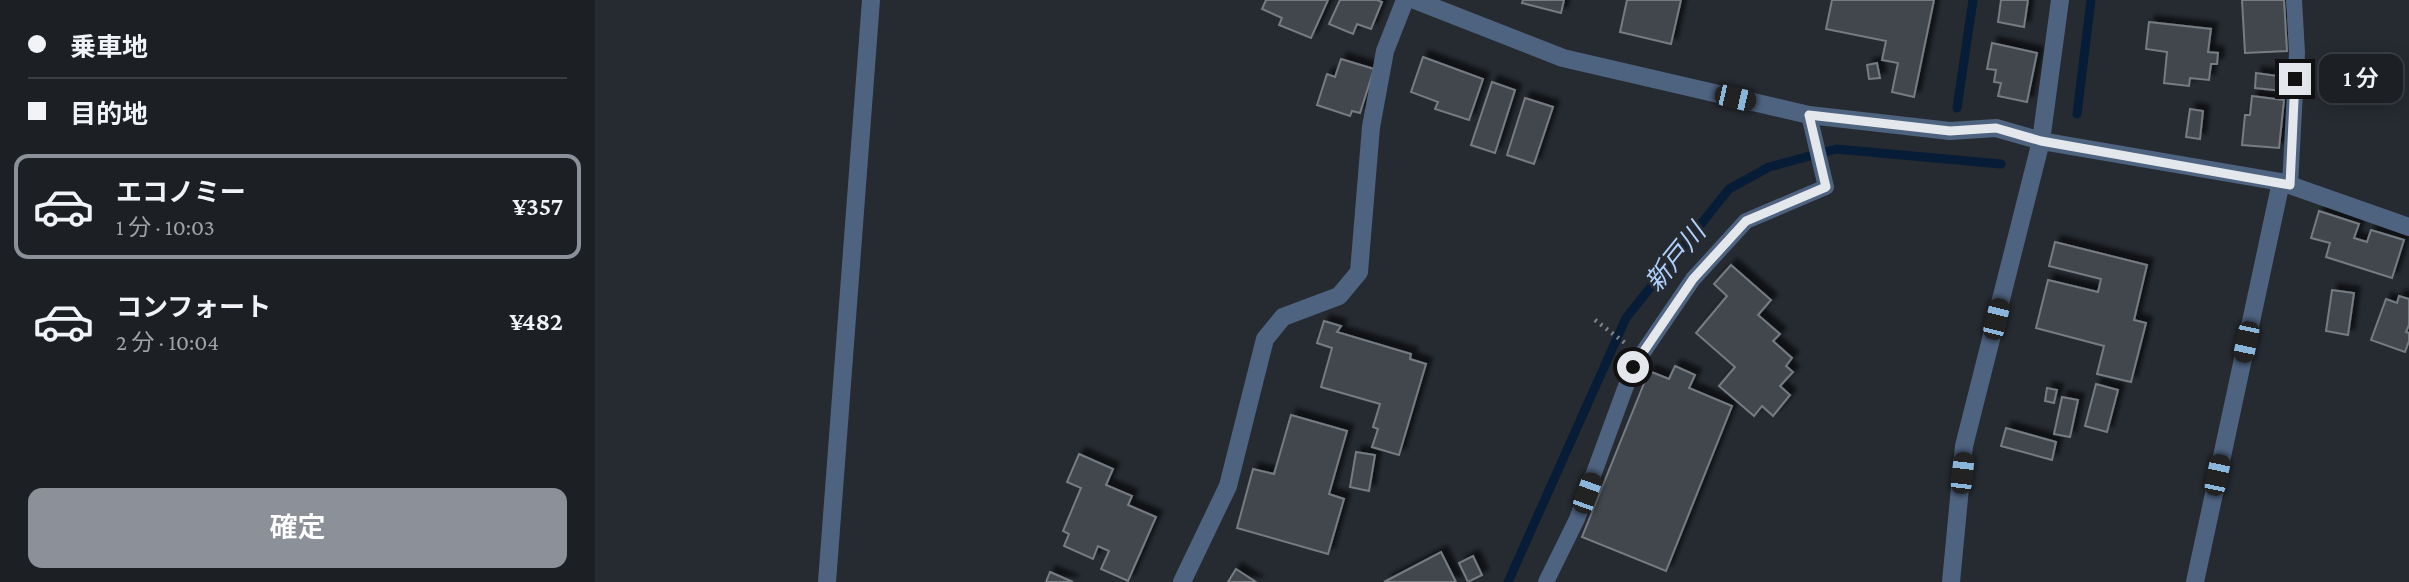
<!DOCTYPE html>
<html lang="ja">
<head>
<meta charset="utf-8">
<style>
	body { margin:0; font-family:"Crimson Pro","Noto Sans JP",serif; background:#292d32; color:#f1f3f6; height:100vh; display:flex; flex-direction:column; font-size:26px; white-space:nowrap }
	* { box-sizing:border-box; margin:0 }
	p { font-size:23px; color:#a0a3a7 }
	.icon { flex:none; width:38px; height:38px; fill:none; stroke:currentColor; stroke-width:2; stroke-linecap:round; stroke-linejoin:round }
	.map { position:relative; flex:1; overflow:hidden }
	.sheet { display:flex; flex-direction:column; background:#1c2025; width:595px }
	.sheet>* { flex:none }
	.banner { display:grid; align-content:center; height:154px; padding:0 28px; background:#1c2025 }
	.end { position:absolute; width:32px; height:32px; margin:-16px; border:9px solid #e4e7eb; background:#111; box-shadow:0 0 0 4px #111 }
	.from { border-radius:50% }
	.bubble { position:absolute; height:49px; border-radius:14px; background:#1c2025; box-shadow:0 4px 18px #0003,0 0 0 2px #3a3e42; font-size:23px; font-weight:600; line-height:49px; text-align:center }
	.car { position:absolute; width:21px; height:42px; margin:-21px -10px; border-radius:9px; box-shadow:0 0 5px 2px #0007; background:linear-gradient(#222 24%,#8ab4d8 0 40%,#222 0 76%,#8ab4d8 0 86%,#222 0) }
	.banner b { display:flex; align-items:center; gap:24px; height:66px; font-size:26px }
	.banner b+b { border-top:2px solid #3a3e42 }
	.banner i { width:18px; height:18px; background:#f1f3f6 }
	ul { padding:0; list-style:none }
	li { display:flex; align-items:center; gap:21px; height:105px; margin:0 14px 10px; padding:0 14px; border:4px solid transparent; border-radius:14px }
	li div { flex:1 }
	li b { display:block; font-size:26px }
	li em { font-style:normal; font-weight:600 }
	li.selected { border-color:#8c9099 }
	li>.icon { width:63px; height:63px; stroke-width:1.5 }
	.action { display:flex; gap:14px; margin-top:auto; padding:14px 28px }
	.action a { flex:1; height:80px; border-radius:14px; background:#8c9099; color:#fff; font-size:28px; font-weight:600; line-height:80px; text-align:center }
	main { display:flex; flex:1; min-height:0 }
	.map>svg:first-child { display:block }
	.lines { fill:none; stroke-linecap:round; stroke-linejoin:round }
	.stream { stroke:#071c36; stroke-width:9 }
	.building { fill:#42474e; stroke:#757b82; stroke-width:2; filter:url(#shadow) }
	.path { stroke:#81858a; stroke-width:4.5; stroke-dasharray:2 5; stroke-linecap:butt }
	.lane { stroke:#4e6380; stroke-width:16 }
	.street { stroke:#4e6380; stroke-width:18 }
	.route { stroke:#e4e7eb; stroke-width:9 }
	.labels { text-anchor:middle; stroke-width:6; stroke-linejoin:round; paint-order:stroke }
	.water-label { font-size:26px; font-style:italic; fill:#b0d0fc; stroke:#262b31 }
</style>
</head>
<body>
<main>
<section class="sheet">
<div class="banner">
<b><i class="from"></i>乗車地</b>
<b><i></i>目的地</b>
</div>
<ul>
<li class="selected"><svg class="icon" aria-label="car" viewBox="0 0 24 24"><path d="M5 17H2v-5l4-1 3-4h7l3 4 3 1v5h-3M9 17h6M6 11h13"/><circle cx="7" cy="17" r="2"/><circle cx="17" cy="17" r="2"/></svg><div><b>エコノミー</b><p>1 分 · 10:03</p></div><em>¥357</em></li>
<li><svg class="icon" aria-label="car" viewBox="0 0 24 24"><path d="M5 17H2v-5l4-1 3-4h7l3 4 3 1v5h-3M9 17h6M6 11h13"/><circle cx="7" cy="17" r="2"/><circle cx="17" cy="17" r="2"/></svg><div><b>コンフォート</b><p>2 分 · 10:04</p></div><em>¥482</em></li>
</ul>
<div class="action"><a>確定</a></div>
</section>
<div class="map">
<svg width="1814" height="582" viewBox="0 0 1814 582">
	<defs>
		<filter id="shadow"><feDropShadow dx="6" dy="-6" stdDeviation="2" flood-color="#0009"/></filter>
	</defs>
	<rect width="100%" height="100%" fill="#262b31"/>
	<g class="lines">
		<g class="stream">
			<polyline points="1362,108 1378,0"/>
			<polyline points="1482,114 1496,0"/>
			<polyline points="913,582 1031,318 1134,189 1174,167 1241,149 1406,164"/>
		</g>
	</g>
	<g class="building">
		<polygon points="671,0 733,0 716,38 684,25 687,18 667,9"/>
		<polygon points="745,0 782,0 787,2 776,29 762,24 758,34 734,24"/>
		<polygon points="928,0 969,0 966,13 927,3"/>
		<polygon points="1032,0 1086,0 1076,44 1025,32"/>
		<polygon points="1237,0 1339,0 1319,97 1297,92 1303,63 1287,60 1291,41 1231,29"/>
		<polygon points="1406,0 1433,0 1429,27 1403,22"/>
		<polygon points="1647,0 1689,0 1692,51 1650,53"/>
		<polygon points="1554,22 1616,29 1613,52 1623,53 1622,64 1616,64 1614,80 1595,78 1594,86 1569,83 1572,52 1551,49"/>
		<polygon points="1397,43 1442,53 1432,102 1403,96 1406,83 1399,82 1401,70 1392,69"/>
		<polygon points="828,57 888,79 874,120 840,109 843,102 816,92"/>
		<polygon points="746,59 779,69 765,113 757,111 755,116 722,105 732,74 740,77"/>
		<polygon points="1282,63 1285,78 1274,79 1272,65"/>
		<polygon points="1661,73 1690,77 1688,91 1660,88"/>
		<polygon points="897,82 920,90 900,153 876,145"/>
		<polygon points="1657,96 1689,100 1684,148 1647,145 1650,115 1655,115"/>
		<polygon points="930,98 958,107 939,164 912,155"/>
		<polygon points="1595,109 1608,111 1605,139 1591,137"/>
		<polygon points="1724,211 1764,224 1759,238 1772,242 1776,230 1809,240 1797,278 1731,257 1735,243 1716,238"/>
		<polygon points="1460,242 1552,265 1539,320 1551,323 1536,382 1502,374 1509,346 1441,328 1453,280 1503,292 1506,279 1454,266"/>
		<polygon points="1136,265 1176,300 1163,315 1185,334 1178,341 1197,358 1191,366 1198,372 1185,386 1195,395 1178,416 1167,406 1159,416 1124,386 1140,367 1101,333 1132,296 1119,284"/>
		<polygon points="1737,290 1759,293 1753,335 1731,331"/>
		<polygon points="1804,296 1814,299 1814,325 1811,332 1814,333 1814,341 1810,352 1776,340 1791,299 1802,303"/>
		<polygon points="729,321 746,326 742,332 816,354 815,359 831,364 804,455 777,447 783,429 778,427 785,404 726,387 737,348 722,343"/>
		<polygon points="1080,366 1100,375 1094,388 1137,406 1071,571 987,537 1054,371 1074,379"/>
		<polygon points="1501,384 1523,390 1512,432 1490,426"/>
		<polygon points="1452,388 1462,390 1459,403 1450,401"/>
		<polygon points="1467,397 1483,400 1475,437 1459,434"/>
		<polygon points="696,415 752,431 734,494 749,499 733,554 642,528 658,469 679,474"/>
		<polygon points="1411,428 1461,442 1457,460 1406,446"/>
		<polygon points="761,452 780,455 774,491 755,487"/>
		<polygon points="484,454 518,469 511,485 537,496 533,505 561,517 533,581 506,569 514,551 503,546 498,559 469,546 474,534 468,531 486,488 472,482"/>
		<polygon points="846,552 861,582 789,582"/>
		<polygon points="878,556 887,575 873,582 864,563"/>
		<polygon points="641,569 661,582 633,582"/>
		<polygon points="455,572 478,582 451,582"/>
	</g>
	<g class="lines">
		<polyline class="path" points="1000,320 1030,343"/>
		<g class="lane">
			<polyline points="1695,185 1702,53 1699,0"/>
			<polyline points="951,582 982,519 1038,367 1098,279 1151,221 1231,187 1214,115"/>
		</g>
		<g class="street">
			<polyline points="820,0 968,58 1214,115 1355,131 1401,128 1446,141 1686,182 1814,227"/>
			<polyline points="232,582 276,0"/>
			<polyline points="587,582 633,486 670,339 688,317 744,296 764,272 776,127 790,51 810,0"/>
			<polyline points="1356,582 1369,446 1446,141 1465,0"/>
			<polyline points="1600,582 1686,182"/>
		</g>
	</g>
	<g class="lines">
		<polyline class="route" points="1038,367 1098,279 1151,221 1231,187 1214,115 1355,131 1401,128 1446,141 1695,185 1700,79"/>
	</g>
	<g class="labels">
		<g class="water-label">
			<text transform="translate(1080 257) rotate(-51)" y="9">新戸川</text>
		</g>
	</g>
</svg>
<i class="end from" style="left:1038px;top:367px"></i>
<i class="end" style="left:1700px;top:79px"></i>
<div class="bubble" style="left:1724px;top:54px;width:84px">1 分</div>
<i class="car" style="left:1140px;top:98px;rotate:103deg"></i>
<i class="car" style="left:1401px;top:319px;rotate:14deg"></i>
<i class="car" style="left:1651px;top:342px;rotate:192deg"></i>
<i class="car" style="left:1367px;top:473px;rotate:6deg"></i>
<i class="car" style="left:1622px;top:475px;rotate:12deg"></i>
<i class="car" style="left:992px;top:493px;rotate:20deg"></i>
</div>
</main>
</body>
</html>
